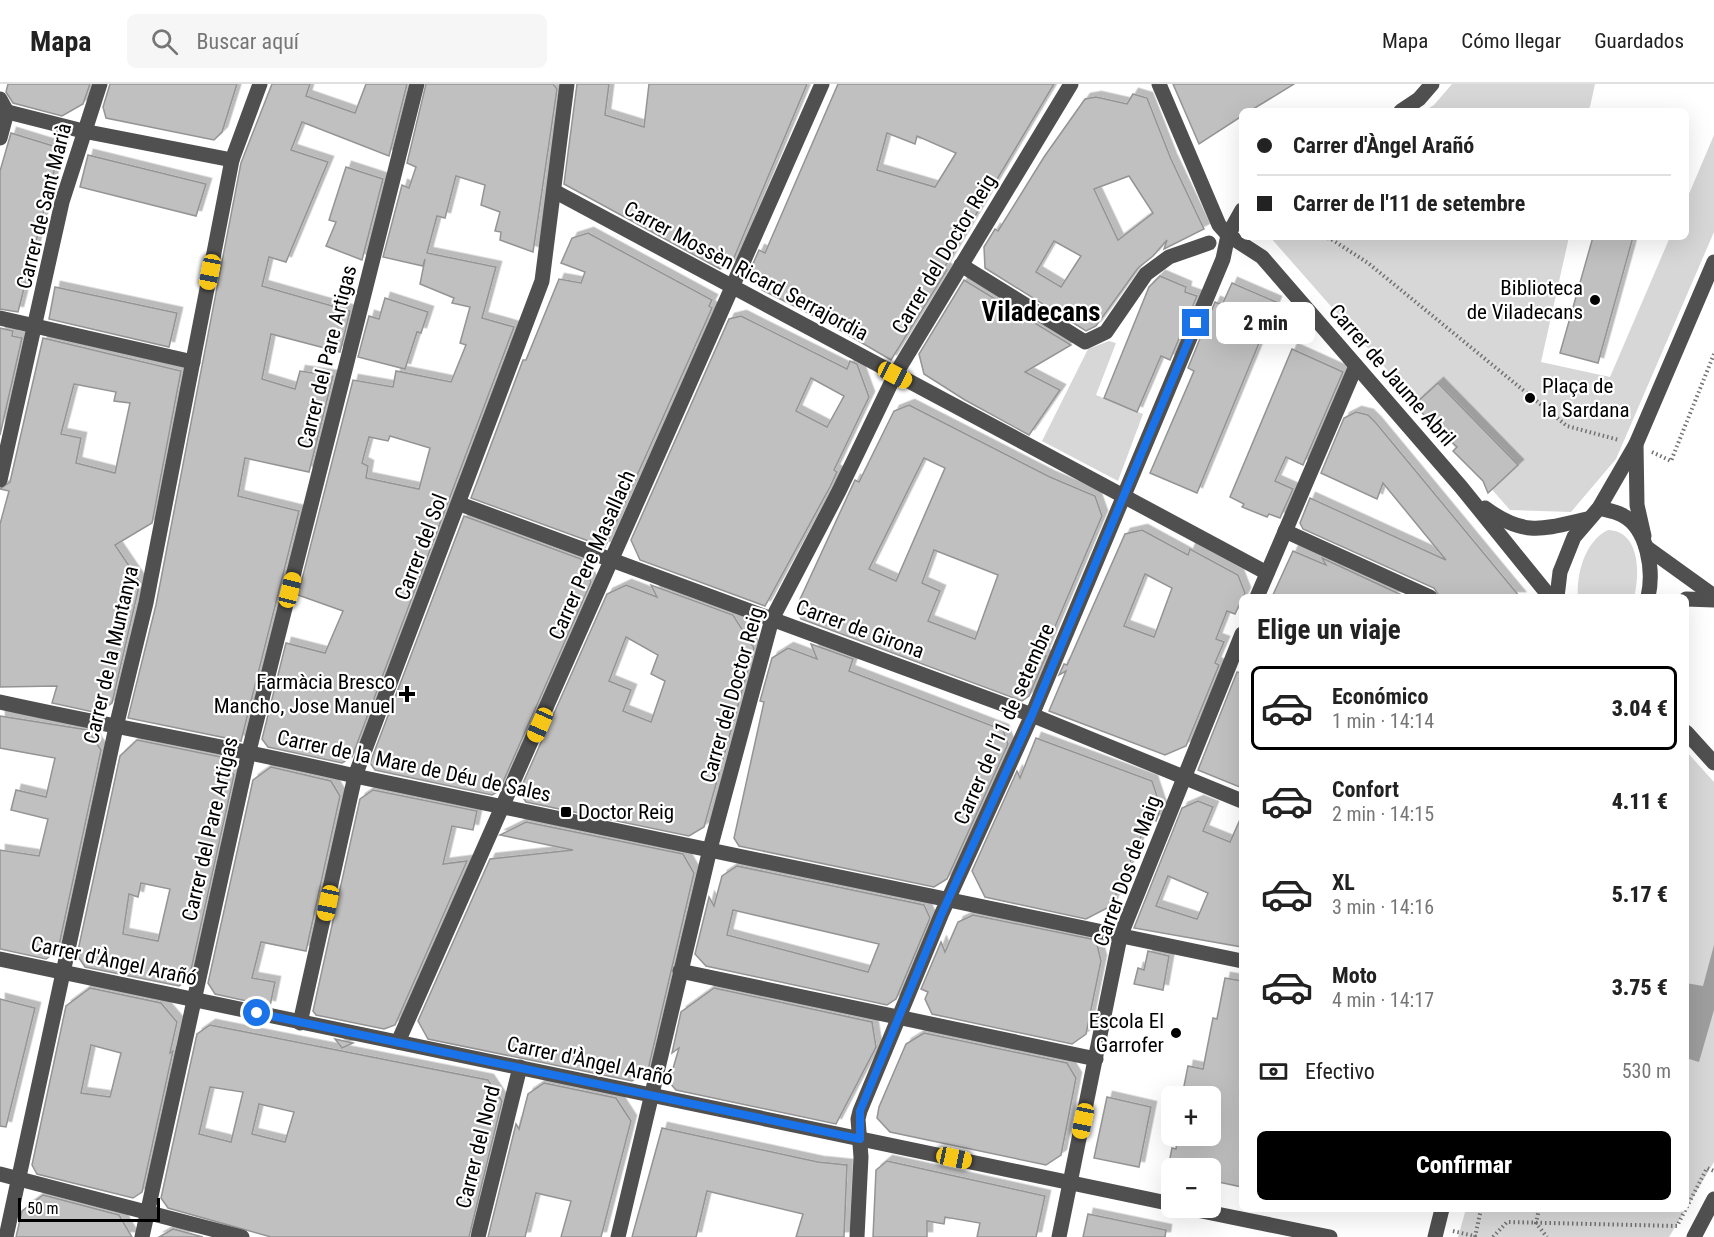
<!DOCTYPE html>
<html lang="es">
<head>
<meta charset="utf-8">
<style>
	body { margin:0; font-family:"Roboto Condensed",sans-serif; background:#f6f6f6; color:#222; height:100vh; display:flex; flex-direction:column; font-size:22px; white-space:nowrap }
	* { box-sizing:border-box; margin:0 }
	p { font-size:20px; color:#767676 }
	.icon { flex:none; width:33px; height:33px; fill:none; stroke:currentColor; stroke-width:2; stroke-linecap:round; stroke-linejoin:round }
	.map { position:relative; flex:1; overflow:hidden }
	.side { position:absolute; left:1239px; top:510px; width:450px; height:618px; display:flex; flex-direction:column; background:#fff; border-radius:9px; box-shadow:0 6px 24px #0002 }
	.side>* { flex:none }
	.guide { position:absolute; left:1239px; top:24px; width:450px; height:132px; border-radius:9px; box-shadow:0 6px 24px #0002; display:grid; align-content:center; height:132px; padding:0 18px; background:#fff }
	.controls { position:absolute; left:1161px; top:1002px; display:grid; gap:12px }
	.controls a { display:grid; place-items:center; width:60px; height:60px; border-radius:9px; background:#fff; box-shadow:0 6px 24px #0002; font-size:30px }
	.scale { position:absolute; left:18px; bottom:15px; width:142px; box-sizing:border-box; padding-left:6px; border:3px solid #000; border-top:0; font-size:16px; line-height:21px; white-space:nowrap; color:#000; -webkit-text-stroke:4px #fff; paint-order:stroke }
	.end { position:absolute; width:27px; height:27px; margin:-14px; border:8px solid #1a73e8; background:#fff; box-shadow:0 0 0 3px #fff }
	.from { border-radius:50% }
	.bubble { position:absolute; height:42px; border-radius:9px; background:#fff; box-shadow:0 6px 24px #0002; font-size:20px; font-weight:800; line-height:42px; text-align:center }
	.car { position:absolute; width:18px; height:36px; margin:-18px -9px; border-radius:8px; box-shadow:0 0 4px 2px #0007; background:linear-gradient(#f5c518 24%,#345 0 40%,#f5c518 0 76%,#345 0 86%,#f5c518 0) }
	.guide b { display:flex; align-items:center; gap:21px; height:57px; font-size:22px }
	.guide b+b { border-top:2px solid #e0e0e0 }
	.guide i { width:15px; height:15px; background:#222 }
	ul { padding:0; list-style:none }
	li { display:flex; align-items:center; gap:18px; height:84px; margin:0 12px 9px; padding:0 6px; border:3px solid transparent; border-radius:9px }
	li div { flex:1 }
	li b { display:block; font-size:22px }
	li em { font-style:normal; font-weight:800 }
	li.current { border-color:#000 }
	li>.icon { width:54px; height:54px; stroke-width:1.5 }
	h2 { padding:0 18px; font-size:27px; line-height:72px }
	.pay { display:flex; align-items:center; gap:15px; height:66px; padding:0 18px; font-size:22px }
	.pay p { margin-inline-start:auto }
	.primary-button { display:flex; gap:12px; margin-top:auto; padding:12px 18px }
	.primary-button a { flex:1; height:69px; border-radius:9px; background:#000; color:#fff; font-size:24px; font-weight:800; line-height:69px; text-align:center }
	header { display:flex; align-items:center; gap:36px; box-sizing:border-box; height:84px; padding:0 30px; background:#fff; border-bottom:2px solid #e0e0e0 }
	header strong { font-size:28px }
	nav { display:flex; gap:33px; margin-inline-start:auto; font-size:21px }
	.search { width:420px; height:54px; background:#f6f6f6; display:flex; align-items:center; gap:15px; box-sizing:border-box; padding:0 21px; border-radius:9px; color:#767676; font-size:22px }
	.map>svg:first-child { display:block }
	.green { fill:#d7d7d7 }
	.water { fill:#9e9e9e }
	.building { fill:#c0c0c0; stroke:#949494; stroke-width:1.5; fill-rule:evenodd; filter:url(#shadow) }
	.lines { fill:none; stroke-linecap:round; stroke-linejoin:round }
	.path { stroke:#727272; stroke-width:4; stroke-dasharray:1.5 3; stroke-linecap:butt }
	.minor { stroke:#505050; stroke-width:15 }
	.route { stroke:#1a73e8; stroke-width:8 }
	.poi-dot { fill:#000; stroke:#fff; stroke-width:2 }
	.labels { text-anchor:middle; stroke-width:4.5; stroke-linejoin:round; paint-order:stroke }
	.street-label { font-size:21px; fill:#000; stroke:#fff }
	.poi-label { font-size:21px; fill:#000; stroke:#fff; text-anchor:end }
	.district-label { font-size:27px; font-weight:bold; fill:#000; stroke:#fff }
</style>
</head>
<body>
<header>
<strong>Mapa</strong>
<div class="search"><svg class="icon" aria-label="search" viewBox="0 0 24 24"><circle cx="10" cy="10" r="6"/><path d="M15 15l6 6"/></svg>Buscar aquí</div>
<nav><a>Mapa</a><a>Cómo llegar</a><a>Guardados</a></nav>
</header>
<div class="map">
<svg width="1714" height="1153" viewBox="0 0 1714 1153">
	<defs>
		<filter id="shadow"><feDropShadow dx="5.5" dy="-5.5" stdDeviation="0" flood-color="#0004"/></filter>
	</defs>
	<rect width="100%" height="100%" fill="#fff"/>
	<g class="green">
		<polygon points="1452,0 1595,0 1590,23 1585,27 1424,27 1434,21"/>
		<polygon points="1714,51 1714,148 1616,375 1571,428 1510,426 1270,153 1569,153 1541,278 1610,293 1670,153 1686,153 1686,117"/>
		<polygon points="1109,257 1116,259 1096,311 1143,330 1118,397 1042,357 1088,265"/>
		<path d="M 1608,446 C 1640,447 1640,490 1634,513 L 1578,513 C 1576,490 1585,457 1608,446 Z"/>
		<polygon points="1686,667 1714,698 1714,1078 1686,1125"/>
		<polygon points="1466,1125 1686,1125 1669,1153 1458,1153"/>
	</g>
	<polygon class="water" points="1714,861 1714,926 1699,978 1686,974 1686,899 1703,902"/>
	<g class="building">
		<polygon points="8,0 90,0 83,20 62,32 13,19 6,8"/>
		<polygon points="110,0 237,0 222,48 214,56 106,34 103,23"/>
		<polygon points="272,0 310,0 306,12 355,29 366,0 407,0 389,72 302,38 291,66 328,78 286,178 269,173 262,202 350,227 340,268 271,250 262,295 295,305 300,287 333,292 309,388 245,374 238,412 299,427 241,657 128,634 156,521 241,79"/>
		<path d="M 426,0 L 553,0 L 557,5 L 533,168 L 500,156 L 501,148 L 495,147 L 500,128 L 481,121 L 485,101 L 456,92 L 445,134 L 437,132 L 427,169 L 496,183 L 482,234 L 514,243 L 352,673 L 342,679 L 268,663 L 262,655 L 286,559 L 325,569 L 343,527 L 298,511 L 353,296 L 393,303 L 396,287 L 451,298 L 466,261 L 460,259 L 470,223 L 452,219 L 454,214 L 420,200 L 425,175 L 423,182 L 383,173 L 402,101 L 409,104 L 416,83 L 407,79 ZM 390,352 L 430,364 L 419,405 L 366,394 L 368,382 L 362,379 L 369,353 L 388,357 Z"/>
		<polygon points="577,0 609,0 605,31 644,43 649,0 807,0 731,181 720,185 564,100"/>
		<path d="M 838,0 L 1054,0 L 944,184 L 947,186 L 891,276 L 828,239 L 762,206 L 752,182 L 759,166 L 765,169 ZM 887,49 L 915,60 L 917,52 L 956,69 L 935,103 L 877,86 Z"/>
		<polygon points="1173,0 1294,0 1250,27 1242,27 1242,32 1199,60"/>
		<path d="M 1133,10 L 1147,14 L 1171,75 L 1204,145 L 1164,165 L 1167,156 L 1153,172 L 1138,184 L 1096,242 L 1086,247 L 985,184 L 984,163 L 995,145 L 998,147 L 1044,73 L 1085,15 L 1096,13 L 1127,20 ZM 1129,92 L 1153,129 L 1118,156 L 1094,105 ZM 1054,157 L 1081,172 L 1061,203 L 1036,188 Z"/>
		<polygon points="11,49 60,64 18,228 0,225 0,87"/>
		<polygon points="88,71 206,100 196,132 80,103"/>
		<polygon points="346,83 383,95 362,176 326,162 336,138 329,136"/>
		<polygon points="588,149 712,216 709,222 712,224 605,463 471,414 523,276 526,276 559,195 581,199 585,188 561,179 572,154"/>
		<polygon points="1593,153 1633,153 1598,279 1560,269"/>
		<polygon points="1160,192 1186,203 1185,208 1197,212 1170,276 1161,272 1137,328 1104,314 1149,203"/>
		<polygon points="964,196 1071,261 1025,288 1060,306 1029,351 965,316 924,290 919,270"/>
		<polygon points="1232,199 1276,218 1197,409 1150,389 1194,287 1188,284 1215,218 1222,221"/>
		<polygon points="55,203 177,229 169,263 49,235"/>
		<polygon points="385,214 428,228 421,249 417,248 405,285 358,273 369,232 379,235"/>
		<path d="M 741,232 L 847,285 L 850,277 L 857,280 L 869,313 L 834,386 L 837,388 L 830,403 L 765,522 L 640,476 L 631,456 L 729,235 ZM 811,294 L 844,312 L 827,343 L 796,327 Z"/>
		<polygon points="0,244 13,247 12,252 22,254 0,351"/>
		<path d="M 43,254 L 181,287 L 152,439 L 115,461 L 140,498 L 112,619 L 98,629 L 52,619 L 57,602 L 0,603 L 0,440 L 9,407 L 0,405 L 10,398 ZM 74,300 L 116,308 L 114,317 L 130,319 L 115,389 L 76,379 L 81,354 L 61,350 Z"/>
		<polygon points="1292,265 1343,288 1303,381 1286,373 1275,397 1293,405 1280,434 1269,430 1267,433 1242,423 1244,420 1230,413"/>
		<polygon points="1438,299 1518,381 1488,409 1483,397 1453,367 1457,363 1414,321"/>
		<path d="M 909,321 L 1050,393 L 1095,412 L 1102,432 L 1043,571 L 1046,572 L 1029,612 L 1022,617 L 801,535 L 796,524 L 855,396 L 859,398 L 894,327 ZM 924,374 L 945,384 L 896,497 L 869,485 ZM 934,466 L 998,491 L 975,555 L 928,537 L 940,507 L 922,499 Z"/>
		<polygon points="1356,328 1368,331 1376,339 1520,513 1440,513 1434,504 1303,445 1300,439 1310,414 1446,476 1383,399 1377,415 1321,389 1344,334"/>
		<polygon points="464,432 581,475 591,498 499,707 492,711 375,686 370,679"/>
		<path d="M 1142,446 L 1188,471 L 1190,465 L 1238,491 L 1245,509 L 1235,530 L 1227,527 L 1216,555 L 1224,558 L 1215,579 L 1219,581 L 1186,662 L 1165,671 L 1049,627 L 1066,587 L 1059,591 L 1064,580 L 1067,581 L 1125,450 ZM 1145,490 L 1172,504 L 1154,553 L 1124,542 Z"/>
		<polygon points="1293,467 1326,481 1322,474 1406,513 1272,513"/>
		<path d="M 626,501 L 657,513 L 651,501 L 733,531 L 754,564 L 704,743 L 689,752 L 526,718 L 519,708 L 607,510 ZM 626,553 L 658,571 L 651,590 L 665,597 L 651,638 L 623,627 L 631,606 L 609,597 Z"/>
		<polygon points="811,560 853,575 849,587 1003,646 1008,660 947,795 934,803 739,762 734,754 764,618 760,617 772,574 788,564 817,575"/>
		<polygon points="1237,588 1242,589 1242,704 1198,686"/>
		<polygon points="0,632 88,646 101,666 58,866 46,875 0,865 0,766 39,772 48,735 11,726 16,706 46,713 55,674 0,664"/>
		<polygon points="1036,654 1152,697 1161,724 1156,737 1149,734 1111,822 1086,835 985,813 972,787 1017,687 1020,694"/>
		<path d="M 137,656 L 221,673 L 234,691 L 189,895 L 179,902 L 85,883 L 77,871 L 120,672 ZM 141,799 L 170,805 L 158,857 L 123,850 L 129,810 L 138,813 Z"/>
		<polygon points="271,683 331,697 340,712 306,867 261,858 252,894 275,898 270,922 215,910 208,899 253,696"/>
		<polygon points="373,706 477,727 473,746 452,742 443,780 467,777 395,941 384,945 316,931 313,927 360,715"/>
		<path d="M 1198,717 L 1213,723 L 1203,747 L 1230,758 L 1242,731 L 1242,863 L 1134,844 L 1182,724 ZM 1168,792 L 1208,809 L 1197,835 L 1156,822 Z"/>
		<polygon points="526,738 683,770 694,789 648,986 632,997 428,955 418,937 490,775 573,766 500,751"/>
		<path d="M 737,782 L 924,821 L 930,834 L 896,915 L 887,921 L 706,882 L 695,870 L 709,813 L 714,822 L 722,792 ZM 733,826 L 879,860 L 868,888 L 727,851 Z"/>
		<polygon points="973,831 1096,856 1101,877 1086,950 1072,960 932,930 925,915 928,908 921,905 941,858 945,868 958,838"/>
		<polygon points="1148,867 1169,872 1163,906 1134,900 1138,884 1144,886"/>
		<polygon points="1225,894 1242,897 1242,1103 1218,1098 1220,1084 1168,1084 1172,1064 1176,1065 1178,1052 1210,1052 1210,1012 1186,1012 1187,1008 1183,1007 1188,982 1203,985 1213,934 1217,935"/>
		<path d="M 90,904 L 161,919 L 177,938 L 170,969 L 173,967 L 142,1108 L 133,1114 L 37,1090 L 32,1081 L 66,922 ZM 91,961 L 121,969 L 110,1013 L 81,1009 Z"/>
		<polygon points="714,904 872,938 876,963 836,1040 676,1006 669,998 679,964 672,969 681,928"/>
		<polygon points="0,915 35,924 6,1043 0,1042"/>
		<path d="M 210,941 L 488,996 L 502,1017 L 469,1153 L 271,1153 L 168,1124 L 161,1114 L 197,950 ZM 210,1003 L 243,1008 L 231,1058 L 199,1050 ZM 259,1020 L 294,1028 L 285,1058 L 252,1050 Z"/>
		<polygon points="924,949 1067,979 1076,994 1061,1071 1046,1081 890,1048 877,1034 879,1023 906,960"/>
		<polygon points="335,955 353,959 342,964"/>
		<polygon points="544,999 616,1014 631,1037 601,1153 561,1153 571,1117 536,1109 525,1153 488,1153 516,1040 519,1045 528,1010"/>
		<polygon points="1107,1013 1151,1023 1139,1083 1094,1074"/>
		<polygon points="662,1044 818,1078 847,1081 844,1153 796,1153 803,1130 707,1107 696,1153 632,1153"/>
		<polygon points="887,1077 1045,1112 1036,1153 977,1153 980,1139 945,1133 944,1140 927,1137 927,1153 873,1153 876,1086"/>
		<polygon points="43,1111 119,1131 132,1153 16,1153 22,1127"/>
		<polygon points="1088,1130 1166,1146 1165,1153 1083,1153"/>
		<polygon points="173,1145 203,1153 159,1153"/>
	</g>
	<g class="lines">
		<g class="path">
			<polyline points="1323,153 1331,155 1368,179 1567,342 1619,356"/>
			<polyline points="1652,368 1671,377 1714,270"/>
			<polyline points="1539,1125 1536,1139 1547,1153"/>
			<polyline points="1453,1147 1478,1153"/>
			<polyline points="1475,1153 1481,1125"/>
			<polyline points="1493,1153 1507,1138 1677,1142 1707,1084 1714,1087"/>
		</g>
		<g class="minor">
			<polyline points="1159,0 1219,141 1228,151 1262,173 1461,403 1550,513"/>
			<polyline points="0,15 7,28 0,54"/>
			<polyline points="0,26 83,47 232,76"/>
			<polyline points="1401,27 1419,15 1432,0"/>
			<polyline points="554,107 1267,489"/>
			<polyline points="961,181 1085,258 1106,248 1146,190 1169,173 1209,159"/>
			<polyline points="0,234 193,278"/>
			<polyline points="1636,360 1637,421 1644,452"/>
			<polyline points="0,396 62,118 100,0"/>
			<polyline points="460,420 1032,631 1242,717"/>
			<path d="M 1485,424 C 1524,453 1543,445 1587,435"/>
			<path d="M 1599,424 C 1606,426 1615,427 1622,431 C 1648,444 1654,487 1648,513"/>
			<polyline points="1285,447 1430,513"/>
			<polyline points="1646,463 1714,512"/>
			<polyline points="1257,513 1356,282"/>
			<polyline points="1557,513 1560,488 1574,453 1599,424 1636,360 1714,178"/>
			<polyline points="1686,515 1714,516"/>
			<path d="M 0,618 C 118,644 237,664 355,692 L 1242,877"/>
			<polyline points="1686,648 1714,679"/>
			<polyline points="0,875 1172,1120"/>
			<polyline points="680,887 1096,975"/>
			<polyline points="300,939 355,692 542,197 567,0"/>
			<polyline points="398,958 822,0"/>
			<polyline points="0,1090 242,1153"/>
			<polyline points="1187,1124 1330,1153"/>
			<polyline points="6,1153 116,643 146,519 232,76 260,0"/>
			<polyline points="142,1153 249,667 417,0"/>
			<polyline points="478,1153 520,983"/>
			<polyline points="618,1153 710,765 772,535 839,407 895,291 1071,0"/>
			<polyline points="857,1153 861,1073 858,1035 860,1027 942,829 1032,631 1223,175 1228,151 1242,126"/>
			<polyline points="1059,1153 1120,853 1242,550"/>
			<polyline points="1435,1153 1442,1125"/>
			<polyline points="1694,1153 1714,1115"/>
		</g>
	</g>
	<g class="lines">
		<polyline class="route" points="257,929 860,1055 860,1027 898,935 942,829 1032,631 1196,239"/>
	</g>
	<g class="poi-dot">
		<circle cx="1595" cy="216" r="6"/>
		<circle cx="1530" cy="314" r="6"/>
		<path d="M404 601h6v6h6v6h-6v6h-6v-6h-6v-6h6z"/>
		<rect x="560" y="722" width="12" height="12" rx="3"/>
		<circle cx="1176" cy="949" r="6"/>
	</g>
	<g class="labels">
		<g class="street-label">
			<text transform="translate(44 122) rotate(-76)" y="7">Carrer de Sant Marià</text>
			<text transform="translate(944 170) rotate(-59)" y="7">Carrer del Doctor Reig</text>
			<text transform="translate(746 187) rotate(28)" y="7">Carrer Mossèn Ricard Serrajordia</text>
			<text transform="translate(327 273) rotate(-76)" y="7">Carrer del Pare Artigas</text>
			<text transform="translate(1392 291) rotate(49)" y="7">Carrer de Jaume Abril</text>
			<text transform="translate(421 463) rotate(-69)" y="7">Carrer del Sol</text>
			<text transform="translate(592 471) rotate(-66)" y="7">Carrer Pere Masallach</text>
			<text transform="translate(860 545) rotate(20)" y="7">Carrer de Girona</text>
			<text transform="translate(111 571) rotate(-77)" y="7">Carrer de la Muntanya</text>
			<text transform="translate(732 611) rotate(-74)" y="7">Carrer del Doctor Reig</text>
			<text transform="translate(1004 640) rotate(-66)" y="7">Carrer de l'11 de setembre</text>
			<text transform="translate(414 682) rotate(12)" y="7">Carrer de la Mare de Déu de Sales</text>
			<text transform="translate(210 745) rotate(-77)" y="7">Carrer del Pare Artigas</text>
			<text transform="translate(1127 787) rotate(-70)" y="7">Carrer Dos de Maig</text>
			<text transform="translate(114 877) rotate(12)" y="7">Carrer d'Àngel Arañó</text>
			<text transform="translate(590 977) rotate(12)" y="7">Carrer d'Àngel Arañó</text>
			<text transform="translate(478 1063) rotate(-76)" y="7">Carrer del Nord</text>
		</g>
		<g class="poi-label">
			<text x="1583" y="211">Biblioteca<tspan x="1583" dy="24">de Viladecans</tspan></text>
			<text x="1542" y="309" text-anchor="start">Plaça de<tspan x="1542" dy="24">la Sardana</tspan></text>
			<text x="395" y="605">Farmàcia Bresco<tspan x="395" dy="24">Mancho, Jose Manuel</tspan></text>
			<text x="578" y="735" text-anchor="start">Doctor Reig</text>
			<text x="1164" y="944">Escola El<tspan x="1164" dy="24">Garrofer</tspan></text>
		</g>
		<g class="district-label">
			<text x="1041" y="237">Viladecans</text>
		</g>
	</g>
</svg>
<div class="controls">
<a>+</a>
<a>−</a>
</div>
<div class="scale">50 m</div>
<i class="end from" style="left:257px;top:929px"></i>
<i class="end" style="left:1196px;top:239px"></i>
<div class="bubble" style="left:1216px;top:218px;width:99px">2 min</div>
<i class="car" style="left:210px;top:188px;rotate:191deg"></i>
<i class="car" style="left:895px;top:291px;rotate:118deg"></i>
<i class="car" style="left:290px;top:506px;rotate:14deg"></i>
<i class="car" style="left:540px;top:641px;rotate:204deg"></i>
<i class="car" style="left:328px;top:819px;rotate:192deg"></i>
<i class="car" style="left:1083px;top:1037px;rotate:192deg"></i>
<i class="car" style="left:954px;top:1074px;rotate:102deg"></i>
<div class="guide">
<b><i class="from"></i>Carrer d'Àngel Arañó</b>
<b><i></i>Carrer de l'11 de setembre</b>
</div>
<section class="side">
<h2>Elige un viaje</h2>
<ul>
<li class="current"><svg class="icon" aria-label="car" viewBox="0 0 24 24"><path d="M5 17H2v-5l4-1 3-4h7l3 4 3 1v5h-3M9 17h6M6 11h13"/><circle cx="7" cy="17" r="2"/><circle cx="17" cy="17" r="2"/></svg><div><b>Económico</b><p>1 min · 14:14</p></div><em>3.04 €</em></li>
<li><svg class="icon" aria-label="car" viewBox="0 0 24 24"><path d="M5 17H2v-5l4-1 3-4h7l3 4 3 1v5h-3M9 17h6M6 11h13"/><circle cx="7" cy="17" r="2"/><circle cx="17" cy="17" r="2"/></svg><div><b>Confort</b><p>2 min · 14:15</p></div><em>4.11 €</em></li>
<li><svg class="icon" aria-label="car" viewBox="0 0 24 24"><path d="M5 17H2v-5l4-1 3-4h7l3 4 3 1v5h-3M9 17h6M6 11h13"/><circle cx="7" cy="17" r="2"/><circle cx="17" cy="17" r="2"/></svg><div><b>XL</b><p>3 min · 14:16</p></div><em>5.17 €</em></li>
<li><svg class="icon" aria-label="car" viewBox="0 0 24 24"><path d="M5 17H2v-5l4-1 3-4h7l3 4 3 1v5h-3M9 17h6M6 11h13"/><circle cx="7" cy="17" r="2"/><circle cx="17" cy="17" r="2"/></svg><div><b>Moto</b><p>4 min · 14:17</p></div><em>3.75 €</em></li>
</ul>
<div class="pay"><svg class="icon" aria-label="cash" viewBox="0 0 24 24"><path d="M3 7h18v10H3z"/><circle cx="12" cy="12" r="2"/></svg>Efectivo<p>530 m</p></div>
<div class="primary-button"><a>Confirmar</a></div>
</section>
</div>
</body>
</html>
